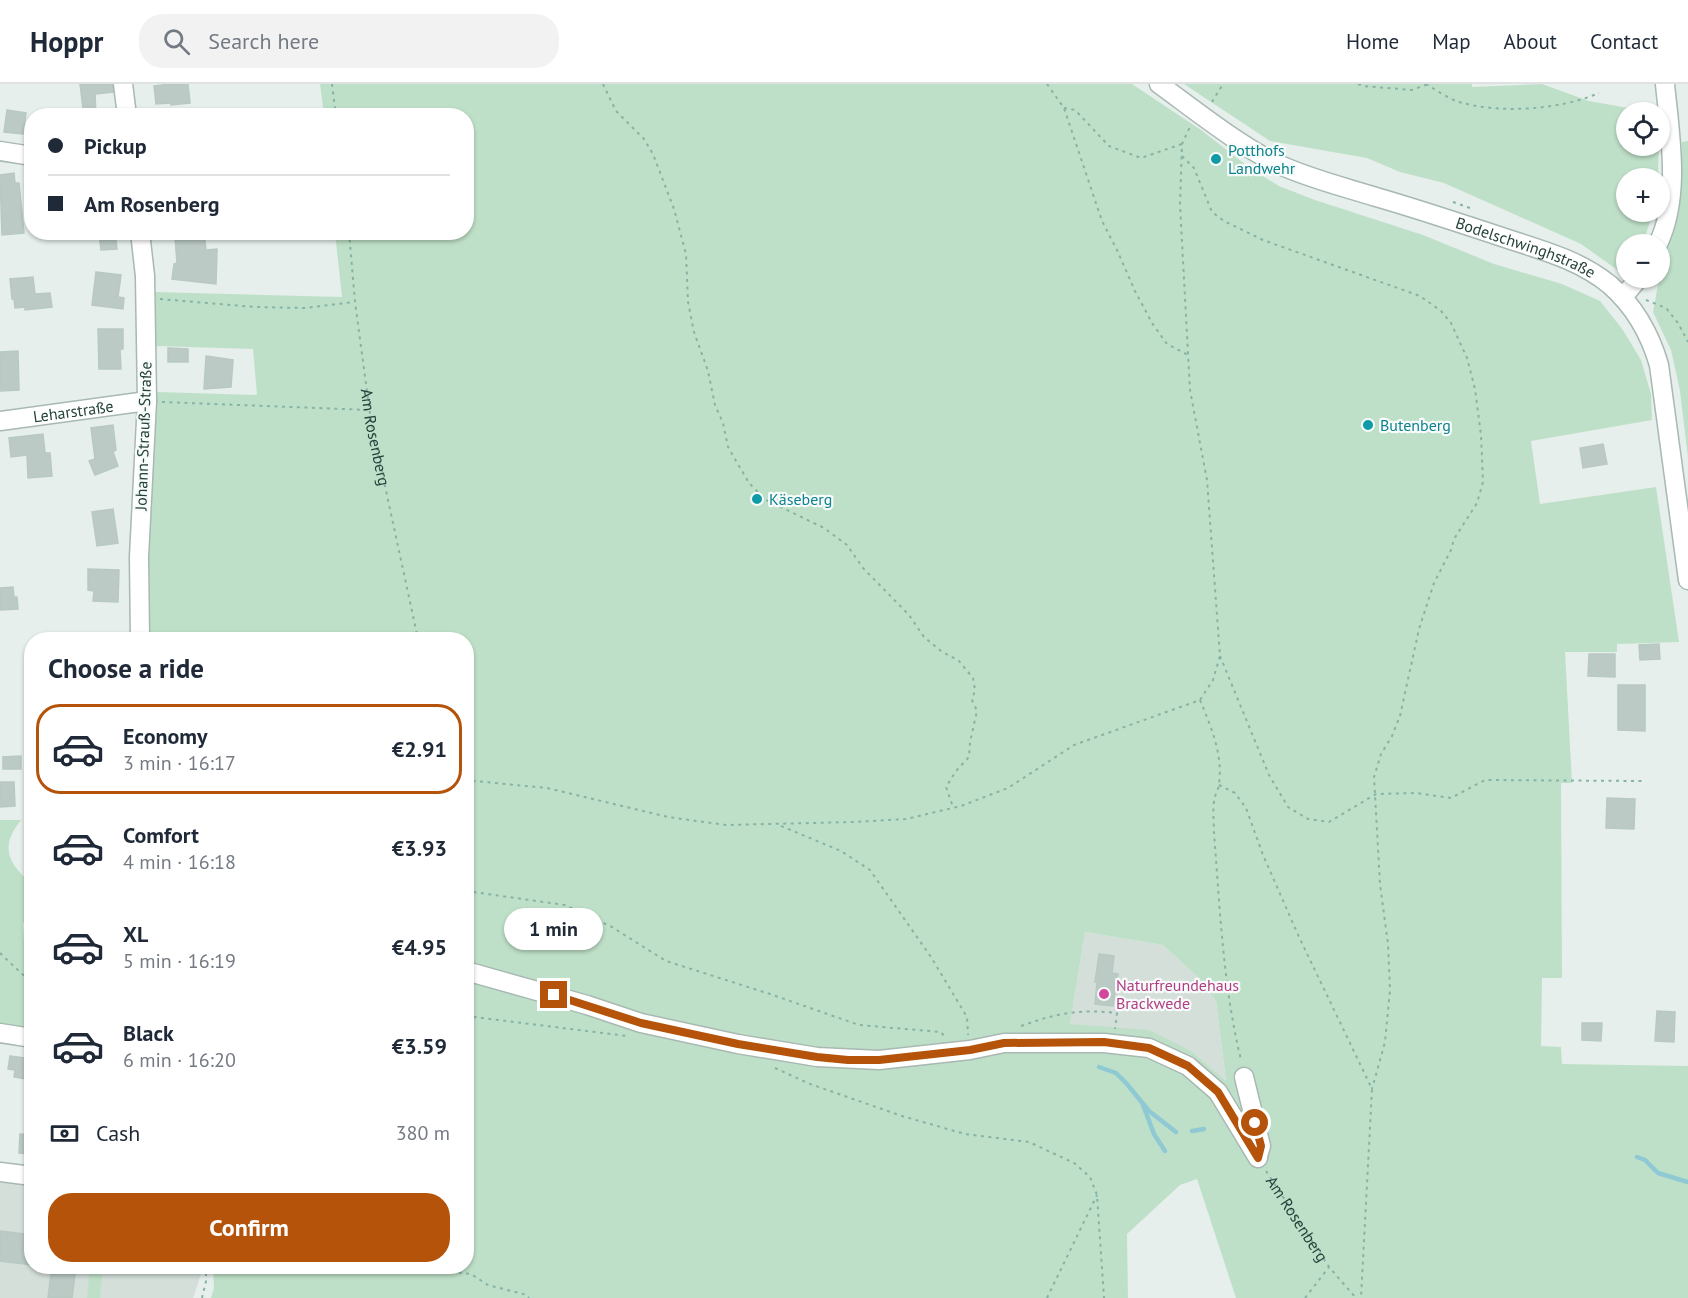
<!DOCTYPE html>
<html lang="en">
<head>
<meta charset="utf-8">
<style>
	body { margin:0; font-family:"PT Sans",sans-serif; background:#f2f2f3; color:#1f2937; height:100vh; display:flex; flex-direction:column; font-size:22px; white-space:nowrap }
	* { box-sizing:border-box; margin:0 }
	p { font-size:20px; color:#747a83 }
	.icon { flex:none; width:33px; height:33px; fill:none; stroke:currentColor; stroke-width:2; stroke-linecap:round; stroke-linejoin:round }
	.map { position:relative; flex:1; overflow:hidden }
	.side { position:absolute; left:24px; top:548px; width:450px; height:642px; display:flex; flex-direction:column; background:#fff; border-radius:24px; box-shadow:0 2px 4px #0004 }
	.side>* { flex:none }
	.guide { position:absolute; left:24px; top:24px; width:450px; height:132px; border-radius:24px; box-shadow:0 2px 4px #0004; display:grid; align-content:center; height:132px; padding:0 24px; background:#fff }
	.fabs { position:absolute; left:1616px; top:18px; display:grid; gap:12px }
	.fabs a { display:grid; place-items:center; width:54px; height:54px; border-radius:50%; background:#fff; box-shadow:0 2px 4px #0004; font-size:30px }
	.end { position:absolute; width:27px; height:27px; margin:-14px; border:8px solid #b45309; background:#fff; box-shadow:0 0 0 3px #fff }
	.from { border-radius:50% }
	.bubble { position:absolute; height:42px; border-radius:21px; background:#fff; box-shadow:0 2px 4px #0004; font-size:20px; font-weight:700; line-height:42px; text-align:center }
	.guide b { display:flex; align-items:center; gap:21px; height:57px; font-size:22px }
	.guide b+b { border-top:2px solid #e0e1e3 }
	.guide i { width:15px; height:15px; background:#1f2937 }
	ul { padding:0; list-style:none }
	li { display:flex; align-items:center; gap:18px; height:90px; margin:0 12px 9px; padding:0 12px; border:3px solid transparent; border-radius:24px }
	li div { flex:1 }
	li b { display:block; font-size:22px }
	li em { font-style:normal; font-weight:700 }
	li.on { border-color:#b45309 }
	li>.icon { width:54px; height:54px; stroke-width:1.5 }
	h2 { padding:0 24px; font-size:27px; line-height:72px }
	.pay { display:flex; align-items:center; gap:15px; height:66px; padding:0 24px; font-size:22px }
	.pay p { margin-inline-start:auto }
	.button { display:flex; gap:12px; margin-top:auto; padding:12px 24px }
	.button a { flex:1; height:69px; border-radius:24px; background:#b45309; color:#fff; font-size:24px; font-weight:700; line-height:69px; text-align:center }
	header { display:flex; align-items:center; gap:36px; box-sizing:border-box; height:84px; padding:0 30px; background:#fff; border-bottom:2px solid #e0e1e3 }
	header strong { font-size:28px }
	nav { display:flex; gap:33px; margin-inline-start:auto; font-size:21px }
	.search { width:420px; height:54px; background:#f2f2f3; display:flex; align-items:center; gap:15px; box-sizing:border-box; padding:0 21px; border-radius:24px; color:#747a83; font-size:22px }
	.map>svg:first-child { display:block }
	.built { fill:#d4dfda }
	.green { fill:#bfe0c8; fill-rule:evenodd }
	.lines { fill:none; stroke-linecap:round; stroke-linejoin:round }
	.stream { stroke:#8ec9d4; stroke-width:4.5 }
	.building { fill:#bbcac4; stroke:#b8c9c2; stroke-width:1.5 }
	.minor-casing { stroke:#a8b8b2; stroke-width:21 }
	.path { stroke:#86b3a5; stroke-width:2; stroke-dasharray:3 4.5; stroke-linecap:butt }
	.minor { stroke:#fff; stroke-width:18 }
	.route { stroke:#b45309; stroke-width:8 }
	.culture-dot { fill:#0f9aa8; stroke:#f7fbf9; stroke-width:2 }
	.hotel-dot { fill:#d1479c; stroke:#f7fbf9; stroke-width:2 }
	.labels { text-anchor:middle; stroke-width:4.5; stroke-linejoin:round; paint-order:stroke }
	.culture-label { font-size:16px; fill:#0d838f; stroke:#f7fbf9; text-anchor:start }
	.street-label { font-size:16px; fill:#24423a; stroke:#f7fbf9 }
	.hotel-label { font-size:16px; fill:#b23c85; stroke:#f7fbf9; text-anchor:start }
</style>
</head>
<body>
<header>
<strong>Hoppr</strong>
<div class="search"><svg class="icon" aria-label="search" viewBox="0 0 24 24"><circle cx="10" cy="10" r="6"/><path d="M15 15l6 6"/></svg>Search here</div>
<nav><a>Home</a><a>Map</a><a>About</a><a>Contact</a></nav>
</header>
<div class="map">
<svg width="1688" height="1214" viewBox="0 0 1688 1214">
	<rect width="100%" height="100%" fill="#e6efeb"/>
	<g class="built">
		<polygon points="1085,848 1163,861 1200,895 1216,917 1226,998 1191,967 1070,940"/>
		<polygon points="0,1094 31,1098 32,1182 201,1182 202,1187 193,1214 0,1214"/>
	</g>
	<g class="green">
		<path d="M 320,0 L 1132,0 L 1201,46 L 1251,85 L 1279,102 L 1315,116 L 1423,151 L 1494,180 L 1562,200 L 1600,217 L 1623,246 L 1641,276 L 1651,310 L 1652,336 L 1531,357 L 1540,420 L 1656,403 L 1679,558 L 1617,560 L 1617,568 L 1565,568 L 1572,699 L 1561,699 L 1562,894 L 1542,894 L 1541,962 L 1561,963 L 1562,980 L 1688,982 L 1688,1214 L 1236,1214 L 1197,1095 L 1180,1101 L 1127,1150 L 1128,1214 L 211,1214 L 214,1204 L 213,1182 L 466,1182 L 466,555 L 150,555 L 148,472 L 157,308 L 257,311 L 253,265 L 156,262 L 155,208 L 342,213 L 335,149 L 466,148 L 466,32 L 324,31 ZM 1085,848 L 1163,861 L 1200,895 L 1216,917 L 1226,997 L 1191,967 L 1149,946 L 1070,940 Z"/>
		<polygon points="1184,0 1472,0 1472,3 1542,0 1589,17 1628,24 1655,21 1656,28 1626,28 1626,62 1659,62 1659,50 1658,94 1626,94 1626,128 1653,128 1643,160 1626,160 1626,189 1623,190 1581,160 1444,99 1400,88 1367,74 1270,57"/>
		<polygon points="1688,57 1688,374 1680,307 1671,266 1653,228 1662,179 1679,127 1682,58"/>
		<path d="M 0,736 L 21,736 C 0,762 7,779 31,799 L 31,837 L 23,839 L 25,876 L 31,878 L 31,945 L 0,939 Z"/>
		<polygon points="90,1182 103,1182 100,1214 87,1214"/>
	</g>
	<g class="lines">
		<g class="stream">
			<polyline points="1099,983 1116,989 1126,999 1149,1027 1176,1048"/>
			<polyline points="1143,1021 1154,1050 1165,1067"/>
			<polyline points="1192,1047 1204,1045"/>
			<polyline points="1637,1073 1645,1076 1658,1089 1688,1098"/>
		</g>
	</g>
	<g class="building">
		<polygon points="80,0 112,0 113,8 95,10 96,32 84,32"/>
		<polygon points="171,0 188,0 190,19 171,21 171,19 156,20 154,2"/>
		<polygon points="7,26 26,29 23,50 4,48"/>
		<polygon points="14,89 15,99 19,99 24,149 2,151 0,91"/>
		<polygon points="99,148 115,148 117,165 101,166"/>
		<polygon points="181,148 204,148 206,166 217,165 216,200 172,195 174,180 177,179 175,153 181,152"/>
		<polygon points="96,188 121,191 118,213 124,214 123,225 92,221"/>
		<polygon points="33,193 35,210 50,209 52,223 25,226 25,223 15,224 14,215 12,215 10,195"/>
		<polygon points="98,245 123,245 123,265 120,265 121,285 99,285"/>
		<polygon points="168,264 188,265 188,278 168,278"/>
		<polygon points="18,267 19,306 0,307 0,268"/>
		<polygon points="206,272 233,276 231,303 204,305"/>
		<polygon points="113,341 116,366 113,368 118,382 95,391 89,377 95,375 91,344"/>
		<polygon points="43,350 45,369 50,369 52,392 28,394 27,371 11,373 9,354"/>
		<polygon points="1603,360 1607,380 1583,384 1580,364"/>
		<polygon points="113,425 118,459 97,462 92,428"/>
		<polygon points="88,485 119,486 118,518 93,517 94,507 88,506"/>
		<polygon points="13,503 14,513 17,513 18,525 0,526 0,504"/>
		<polygon points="1659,560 1660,575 1640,576 1639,561"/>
		<polygon points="1589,570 1615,570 1615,593 1588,592"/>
		<polygon points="1618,601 1645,601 1645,647 1618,646"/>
		<polygon points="21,672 21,685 3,685 3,673"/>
		<polygon points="0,698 14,698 15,722 0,723"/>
		<polygon points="1607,714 1635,715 1634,745 1606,744"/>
		<polygon points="1099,870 1114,872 1112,889 1118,890 1113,922 1095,920 1097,898 1095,898"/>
		<polygon points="1657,927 1675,928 1674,958 1655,957"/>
		<polygon points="1582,939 1602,939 1601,957 1582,956"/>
		<polygon points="10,972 32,975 32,996 14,993 15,986 8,985"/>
		<polygon points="20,1050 32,1051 32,1070 19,1069"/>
		<polygon points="0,1147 32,1151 32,1181 0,1177"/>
		<polygon points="52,1182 76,1182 72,1214 48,1214"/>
	</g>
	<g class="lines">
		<defs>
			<g id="minor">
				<polyline points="123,0 127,32"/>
				<path id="s3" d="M 1159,0 C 1195,26 1241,63 1280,81 C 1311,95 1344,103 1376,113 C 1421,126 1466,141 1511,156 C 1545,167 1581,177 1610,201 C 1634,222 1650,250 1659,281 L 1688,496"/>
				<polyline points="0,67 32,72"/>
				<polyline points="140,148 145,192 147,317 139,473 140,555"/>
				<path d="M 1658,160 C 1681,112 1670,51 1665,0"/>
				<polyline points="1623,213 1639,194"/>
				<path id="s4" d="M 0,337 L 147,317"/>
				<polyline points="466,887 587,921 641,939 738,960 817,973 879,976 970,966 1004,959 1104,959 1149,964 1188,982 1218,1008 1258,1074"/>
				<polyline points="0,949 32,954"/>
				<polyline points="1244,993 1261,1062 1258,1072"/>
				<polyline points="0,1088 32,1092"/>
			</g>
		</defs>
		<use href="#minor" class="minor-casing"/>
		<g class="path">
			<polyline points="332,0 336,32"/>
			<polyline points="603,0 616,27 644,55 653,70 674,125 686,170 688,218 694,248 708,287 715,321 723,339 728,363 749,399 766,416 824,444 847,461 863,484 909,531 924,553 941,567 959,577 973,594 975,606 972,616 977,627 970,658 969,673 956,687 946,703 953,723"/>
			<polyline points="1047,0 1064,24 1102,137 1117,166 1135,207 1152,239 1167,260 1188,271"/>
			<polyline points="1358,0 1363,2 1412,6 1428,0"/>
			<path d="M 1426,0 C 1436,6 1449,15 1459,18 C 1500,30 1560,26 1599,9"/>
			<polyline points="1212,18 1223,0"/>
			<polyline points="1064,24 1075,26 1109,62 1141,74 1182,60"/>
			<polyline points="1182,72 1194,84 1212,128 1224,137 1263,156 1420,212 1441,227 1451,239 1467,274 1475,305 1481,351 1483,398 1477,419 1454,455 1451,466 1434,499 1419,545 1400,632 1392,652 1381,670 1374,693 1380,800 1388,860 1390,906 1385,958 1372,1005"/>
			<polyline points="1453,118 1470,124"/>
			<path id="s1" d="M 349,148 L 355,218 L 371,337 L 418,555"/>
			<polyline points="160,215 255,223 305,224 354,218"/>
			<polyline points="1646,216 1666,224 1678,239 1688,258"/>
			<polyline points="162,318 369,326"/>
			<polyline points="1220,572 1269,691 1288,723 1308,735 1329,738 1376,710 1416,709 1451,714 1485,696 1642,697"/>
			<path d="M 1200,616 C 1211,643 1223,670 1219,700 C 1219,704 1216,708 1215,713 C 1212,723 1214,738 1214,749 C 1220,825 1223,902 1241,976"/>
			<polyline points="466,693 474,697 547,704 668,733 726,741 854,738 906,735 961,722 1008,704 1074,661 1200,616 1213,596 1220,572 1207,396 1190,306 1180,121 1182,60 1190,43"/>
			<polyline points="1219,701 1235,709 1246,724 1263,771 1299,853 1372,1005 1361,1214"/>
			<polyline points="781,742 841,767 870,786 931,873 967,933 968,951"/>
			<polyline points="466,807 565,821 612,843 666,877 770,910 859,941 941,948 944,952"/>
			<polyline points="0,869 22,890 32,896"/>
			<polyline points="466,932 627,952"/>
			<path d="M 1021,942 C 1057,929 1079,925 1117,929 L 1115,945"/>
			<polyline points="775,984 810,1000 902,1032 965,1050 1029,1058 1074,1079 1090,1093 1097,1111 1104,1214"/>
			<path id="s2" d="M 1266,1087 L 1329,1183 L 1356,1214"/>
			<polyline points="430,1182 436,1186 471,1190 488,1201 527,1211 529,1214"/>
			<polyline points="202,1214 206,1197 206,1182"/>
			<polyline points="1047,1214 1097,1111"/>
			<polyline points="1305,1214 1329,1183"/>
		</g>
		<use href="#minor" class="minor"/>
	</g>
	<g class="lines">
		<polyline class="route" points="554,911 641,939 738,960 817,973 848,976 879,976 970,966 1004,959 1104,958 1149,964 1188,982 1218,1008 1258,1074 1261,1062 1255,1039"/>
	</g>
	<g class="culture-dot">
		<circle cx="1216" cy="75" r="6"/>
		<circle cx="1368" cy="341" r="6"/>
		<circle cx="757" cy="415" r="6"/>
	</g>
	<circle class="hotel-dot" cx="1104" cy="910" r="6"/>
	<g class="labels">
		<g class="culture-label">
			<text x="1228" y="72">Potthofs<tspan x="1228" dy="18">Landwehr</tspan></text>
			<text x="1380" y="347">Butenberg</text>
			<text x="769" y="421">Käseberg</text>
		</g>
		<g class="street-label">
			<text dy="6" stroke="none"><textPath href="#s3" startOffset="405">Bodelschwinghstraße</textPath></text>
			<text dy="6" stroke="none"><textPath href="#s4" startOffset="74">Leharstraße</textPath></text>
			<text transform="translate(143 352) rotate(-88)" y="6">Johann-Strauß-Straße</text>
			<text dy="6" stroke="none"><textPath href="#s1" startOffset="207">Am Rosenberg</textPath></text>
			<text dy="6" stroke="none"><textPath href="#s2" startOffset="57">Am Rosenberg</textPath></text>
		</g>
		<g class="hotel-label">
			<text x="1116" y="907">Naturfreundehaus<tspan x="1116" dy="18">Brackwede</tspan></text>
		</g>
	</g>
</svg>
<div class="fabs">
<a><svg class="icon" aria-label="locate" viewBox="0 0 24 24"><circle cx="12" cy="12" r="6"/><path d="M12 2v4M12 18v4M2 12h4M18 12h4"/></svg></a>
<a>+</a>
<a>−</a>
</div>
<i class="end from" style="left:1255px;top:1039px"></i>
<i class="end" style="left:554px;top:911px"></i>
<div class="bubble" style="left:504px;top:824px;width:99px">1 min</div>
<div class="guide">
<b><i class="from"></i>Pickup</b>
<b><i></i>Am Rosenberg</b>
</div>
<section class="side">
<h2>Choose a ride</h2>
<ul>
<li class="on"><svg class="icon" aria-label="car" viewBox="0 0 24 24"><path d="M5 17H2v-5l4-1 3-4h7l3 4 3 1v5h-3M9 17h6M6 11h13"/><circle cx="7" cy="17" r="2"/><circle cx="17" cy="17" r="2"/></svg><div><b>Economy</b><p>3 min · 16:17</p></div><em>€2.91</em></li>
<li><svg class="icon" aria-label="car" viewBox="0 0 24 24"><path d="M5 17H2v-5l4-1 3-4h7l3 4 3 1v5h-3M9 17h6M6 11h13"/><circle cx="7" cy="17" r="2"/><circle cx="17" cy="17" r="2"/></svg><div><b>Comfort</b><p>4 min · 16:18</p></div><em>€3.93</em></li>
<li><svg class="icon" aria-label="car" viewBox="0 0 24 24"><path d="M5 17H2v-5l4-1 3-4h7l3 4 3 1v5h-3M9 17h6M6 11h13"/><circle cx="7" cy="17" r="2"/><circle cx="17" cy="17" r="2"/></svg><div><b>XL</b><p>5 min · 16:19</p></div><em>€4.95</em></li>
<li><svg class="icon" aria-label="car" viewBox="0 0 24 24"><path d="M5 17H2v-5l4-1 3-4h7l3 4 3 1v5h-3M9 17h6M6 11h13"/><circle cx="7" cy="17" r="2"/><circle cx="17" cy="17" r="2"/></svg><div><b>Black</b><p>6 min · 16:20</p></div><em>€3.59</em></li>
</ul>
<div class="pay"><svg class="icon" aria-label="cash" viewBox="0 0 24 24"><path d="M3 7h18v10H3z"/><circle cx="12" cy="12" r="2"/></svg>Cash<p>380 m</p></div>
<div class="button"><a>Confirm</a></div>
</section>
</div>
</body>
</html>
